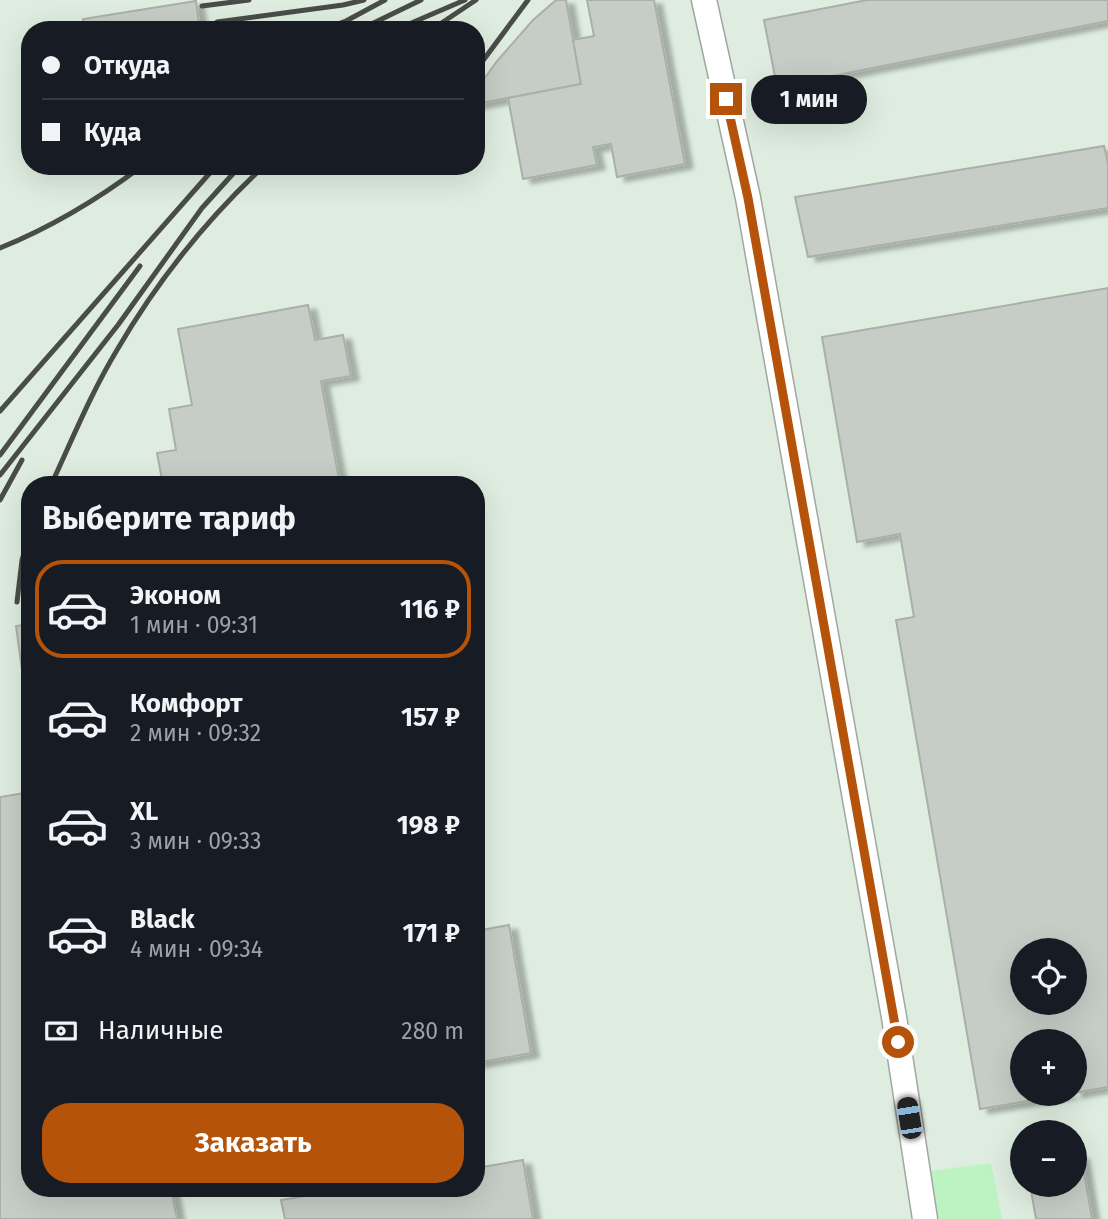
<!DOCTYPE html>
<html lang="ru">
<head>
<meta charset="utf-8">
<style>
	body { margin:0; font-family:"Fira Sans",sans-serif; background:#20242c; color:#f1f3f6; height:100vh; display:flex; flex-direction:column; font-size:26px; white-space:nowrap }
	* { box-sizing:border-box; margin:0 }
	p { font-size:23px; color:#9ea1a6 }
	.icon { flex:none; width:38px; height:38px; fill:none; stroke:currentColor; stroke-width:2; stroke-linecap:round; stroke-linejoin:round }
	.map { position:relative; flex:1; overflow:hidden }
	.sheet { position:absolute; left:21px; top:476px; width:464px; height:721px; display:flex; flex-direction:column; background:#171b24; border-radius:28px; box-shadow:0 7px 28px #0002 }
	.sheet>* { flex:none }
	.top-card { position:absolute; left:21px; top:21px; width:464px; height:154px; border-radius:28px; box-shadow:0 7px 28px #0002; display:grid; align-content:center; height:154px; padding:0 21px; background:#171b24 }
	.tools { position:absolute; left:1010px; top:938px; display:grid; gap:14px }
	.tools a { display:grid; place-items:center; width:77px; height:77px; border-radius:50%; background:#171b24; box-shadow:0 7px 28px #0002; font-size:35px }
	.end { position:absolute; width:32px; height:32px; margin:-16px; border:9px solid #b45309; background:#fff; box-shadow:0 0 0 4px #fff }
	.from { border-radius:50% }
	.bubble { position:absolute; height:49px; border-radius:24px; background:#171b24; box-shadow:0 7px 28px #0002; font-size:23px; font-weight:700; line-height:49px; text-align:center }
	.car { position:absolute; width:21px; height:42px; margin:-21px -10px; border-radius:9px; box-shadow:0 0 5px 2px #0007; background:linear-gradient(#222 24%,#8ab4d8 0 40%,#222 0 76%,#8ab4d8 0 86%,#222 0) }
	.top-card b { display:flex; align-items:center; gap:24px; height:66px; font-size:26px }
	.top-card b+b { border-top:2px solid #363941 }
	.top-card i { width:18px; height:18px; background:#f1f3f6 }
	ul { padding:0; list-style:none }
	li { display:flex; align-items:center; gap:21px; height:98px; margin:0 14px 10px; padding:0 7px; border:4px solid transparent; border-radius:28px }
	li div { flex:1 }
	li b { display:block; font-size:26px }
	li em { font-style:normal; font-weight:700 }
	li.selected { border-color:#b45309 }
	li>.icon { width:63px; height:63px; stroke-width:1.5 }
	h2 { padding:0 21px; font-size:32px; line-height:84px }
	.pay { display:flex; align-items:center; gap:18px; height:77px; padding:0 21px; font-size:26px }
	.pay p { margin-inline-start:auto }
	.button { display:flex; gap:14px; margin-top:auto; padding:14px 21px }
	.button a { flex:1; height:80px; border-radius:28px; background:#b45309; color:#fff; font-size:28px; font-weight:700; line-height:80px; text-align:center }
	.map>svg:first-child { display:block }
	.built { fill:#dfede0; fill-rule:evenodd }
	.green { fill:#bdf3c3 }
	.building { fill:#c6cdc6; stroke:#a9b0aa; stroke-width:2; fill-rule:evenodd; filter:url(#shadow) }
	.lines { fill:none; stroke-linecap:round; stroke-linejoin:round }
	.minor-casing { stroke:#a0a7a1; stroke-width:27 }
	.minor { stroke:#fff; stroke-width:24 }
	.rail { stroke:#494c49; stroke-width:5 }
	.route { stroke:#b45309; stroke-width:9 }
</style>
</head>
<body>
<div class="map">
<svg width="1108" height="1219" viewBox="0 0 1108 1219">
	<defs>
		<filter id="shadow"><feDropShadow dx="8" dy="4.5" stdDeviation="2" flood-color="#0004"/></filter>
	</defs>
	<rect width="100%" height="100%" fill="#eff7f0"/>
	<path class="built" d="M 0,0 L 1108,0 L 1108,1219 L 0,1219 ZM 30,30 L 476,30 L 476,166 L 30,166 ZM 30,485 L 476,485 L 476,1188 L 30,1188 ZM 1022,950 L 1074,950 L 1074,1003 L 1022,1003 ZM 1022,1041 L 1074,1041 L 1074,1094 L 1022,1094 ZM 1022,1132 L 1074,1132 L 1074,1185 L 1022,1185 Z"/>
	<polygon class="green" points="991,1163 1002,1219 931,1219 923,1172"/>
	<g class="building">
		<polygon points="556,0 566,0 581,84 476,104 476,90 497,61 533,20"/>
		<polygon points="587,0 654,0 685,164 617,177 611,144 593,147 597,165 523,179 508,98 581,84 573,40 594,36"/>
		<polygon points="867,0 1108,0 1108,21 777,87 764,20"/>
		<polygon points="196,1 200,30 84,30 83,19"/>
		<polygon points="1104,146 1108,164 1108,208 808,257 795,197"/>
		<path d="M 1108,288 L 1108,1087 L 1074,1093 L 1074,1041 L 1022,1041 L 1022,1094 L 1070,1094 L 980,1109 L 896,620 L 914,617 L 900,534 L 857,542 L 822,337 ZM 1022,950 L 1074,950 L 1074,1003 L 1022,1003 Z"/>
		<polygon points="308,305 315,340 343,335 351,376 321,381 340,485 163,485 157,453 176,450 169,409 192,405 178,329"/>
		<polygon points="30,624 30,691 25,692 16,626"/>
		<polygon points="30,792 30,1188 171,1188 177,1219 0,1219 0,797"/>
		<polygon points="509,925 531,1053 476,1063 476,931"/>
		<polygon points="1081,1155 1092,1219 1036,1219 1030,1185 1074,1185 1074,1156"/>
		<polygon points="523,1160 533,1219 285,1219 281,1200 353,1188 476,1188 476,1168"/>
	</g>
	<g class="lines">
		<defs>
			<polyline id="minor" points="704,0 748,198 894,1017 925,1219"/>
		</defs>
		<use href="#minor" class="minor-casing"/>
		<use href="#minor" class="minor"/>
		<g class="rail">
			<polyline points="202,6 249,0"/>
			<polyline points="217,22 343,5 364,0"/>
			<polyline points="321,30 346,21 385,0"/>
			<polyline points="359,30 421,0"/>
			<polyline points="395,30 465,0"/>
			<polyline points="431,30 476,0"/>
			<polyline points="476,70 528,0"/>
			<path d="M 0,248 C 52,227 97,200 142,166"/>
			<polyline points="0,411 216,166"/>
			<polyline points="0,455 140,266"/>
			<polyline points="0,475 118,325 202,208 240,166"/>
			<path d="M 51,485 C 72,440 91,393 117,350 C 156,283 207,219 264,166"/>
			<polyline points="0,500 22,460"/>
			<polyline points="17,602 22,560 30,533"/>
		</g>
	</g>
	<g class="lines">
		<polyline class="route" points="726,99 748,198 898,1042"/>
	</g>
</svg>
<div class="tools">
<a><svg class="icon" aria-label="locate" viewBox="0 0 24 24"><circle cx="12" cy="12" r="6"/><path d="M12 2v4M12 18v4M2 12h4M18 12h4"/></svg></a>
<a>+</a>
<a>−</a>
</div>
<i class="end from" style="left:898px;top:1042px"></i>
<i class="end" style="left:726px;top:99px"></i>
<div class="bubble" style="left:751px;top:75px;width:116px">1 мин</div>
<i class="car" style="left:909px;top:1118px;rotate:351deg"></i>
<div class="top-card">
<b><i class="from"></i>Откуда</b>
<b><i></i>Куда</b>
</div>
<section class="sheet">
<h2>Выберите тариф</h2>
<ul>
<li class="selected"><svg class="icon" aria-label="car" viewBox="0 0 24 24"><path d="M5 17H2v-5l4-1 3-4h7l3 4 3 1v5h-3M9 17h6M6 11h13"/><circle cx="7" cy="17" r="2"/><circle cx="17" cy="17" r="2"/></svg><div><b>Эконом</b><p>1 мин · 09:31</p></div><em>116 ₽</em></li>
<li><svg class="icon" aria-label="car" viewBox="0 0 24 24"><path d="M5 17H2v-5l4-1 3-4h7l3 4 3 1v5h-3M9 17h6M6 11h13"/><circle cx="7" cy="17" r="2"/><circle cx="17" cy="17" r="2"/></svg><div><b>Комфорт</b><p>2 мин · 09:32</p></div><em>157 ₽</em></li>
<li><svg class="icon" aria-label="car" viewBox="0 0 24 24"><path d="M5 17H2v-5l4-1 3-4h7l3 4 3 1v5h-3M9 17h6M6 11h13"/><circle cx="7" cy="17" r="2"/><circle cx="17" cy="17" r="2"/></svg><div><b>XL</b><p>3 мин · 09:33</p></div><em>198 ₽</em></li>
<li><svg class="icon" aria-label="car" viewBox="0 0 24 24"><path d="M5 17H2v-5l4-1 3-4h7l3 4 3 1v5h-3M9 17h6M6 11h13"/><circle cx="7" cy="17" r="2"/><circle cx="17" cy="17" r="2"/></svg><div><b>Black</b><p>4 мин · 09:34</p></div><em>171 ₽</em></li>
</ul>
<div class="pay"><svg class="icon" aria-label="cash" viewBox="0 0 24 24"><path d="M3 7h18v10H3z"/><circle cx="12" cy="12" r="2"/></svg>Наличные<p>280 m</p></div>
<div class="button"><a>Заказать</a></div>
</section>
</div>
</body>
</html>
